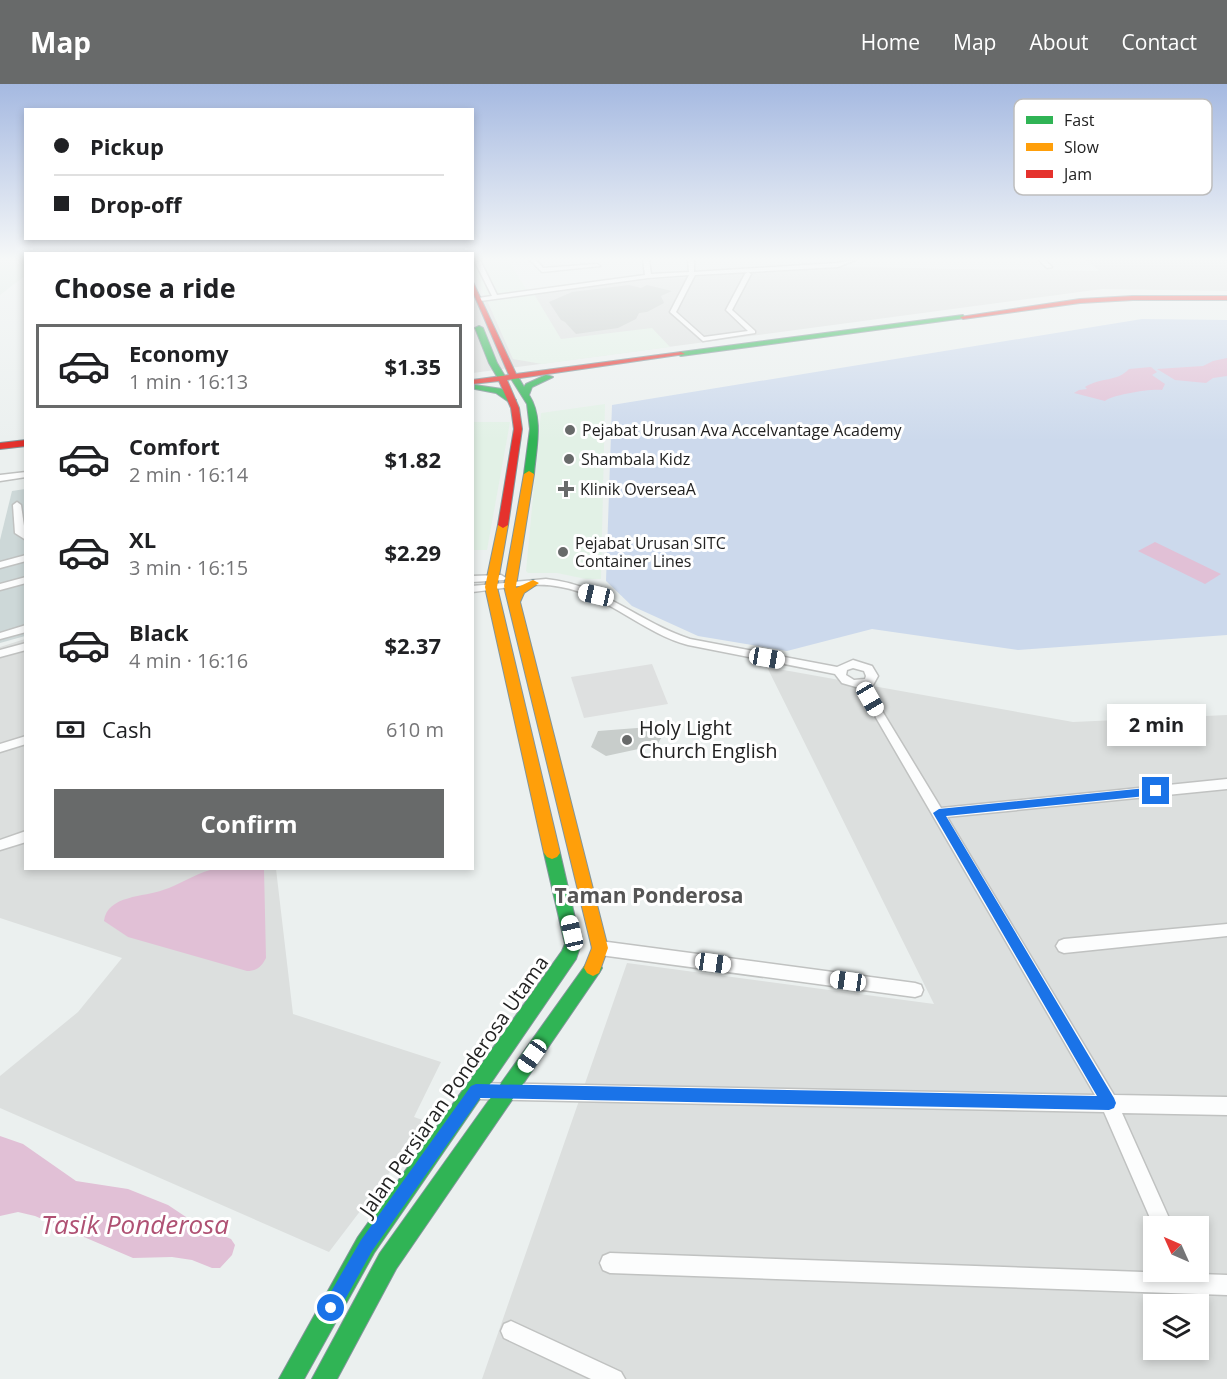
<!DOCTYPE html>
<html lang="en">
<head>
<meta charset="utf-8">
<style>
	body { margin:0; font-family:"Open Sans",sans-serif; background:#f6f6f6; color:#202124; height:100vh; display:flex; flex-direction:column; font-size:22px; white-space:nowrap }
	* { box-sizing:border-box; margin:0 }
	p { font-size:20px; color:#757577 }
	.icon { flex:none; width:33px; height:33px; fill:none; stroke:currentColor; stroke-width:2; stroke-linecap:round; stroke-linejoin:round }
	.map { position:relative; flex:1; overflow:hidden }
	.panel { position:absolute; left:24px; top:168px; width:450px; height:618px; display:flex; flex-direction:column; background:#fff; border-radius:0px; box-shadow:0 3px 9px #0003 }
	.panel>* { flex:none }
	.guide { position:absolute; left:24px; top:24px; width:450px; height:132px; border-radius:0px; box-shadow:0 3px 9px #0003; display:grid; align-content:center; height:132px; padding:0 30px; background:#fff }
	.needle { width:39px; rotate:315deg }
	.fabs { position:absolute; left:1143px; top:1132px; display:grid; gap:12px }
	.fabs a { display:grid; place-items:center; width:66px; height:66px; border-radius:0px; background:#fff; box-shadow:0 3px 9px #0003; font-size:30px }
	.end { position:absolute; width:27px; height:27px; margin:-14px; border:8px solid #1a73e8; background:#fff; box-shadow:0 0 0 3px #fff }
	.from { border-radius:50% }
	.bubble { position:absolute; height:42px; border-radius:0px; background:#fff; box-shadow:0 3px 9px #0003; font-size:20px; font-weight:700; line-height:42px; text-align:center }
	.car { position:absolute; width:18px; height:36px; margin:-18px -9px; border-radius:8px; box-shadow:0 0 4px 2px #0007; background:linear-gradient(#fff 24%,#345 0 40%,#fff 0 76%,#345 0 86%,#fff 0) }
	.guide b { display:flex; align-items:center; gap:21px; height:57px; font-size:22px }
	.guide b+b { border-top:2px solid #e0e0e0 }
	.guide i { width:15px; height:15px; background:#202124 }
	ul { padding:0; list-style:none }
	li { display:flex; align-items:center; gap:18px; height:84px; margin:0 12px 9px; padding:0 18px; border:3px solid transparent; border-radius:0px }
	li div { flex:1 }
	li b { display:block; font-size:22px }
	li em { font-style:normal; font-weight:700 }
	li.on { border-color:#686a6a }
	li>.icon { width:54px; height:54px; stroke-width:1.5 }
	h2 { padding:0 30px; font-size:27px; line-height:72px }
	.pay { display:flex; align-items:center; gap:15px; height:66px; padding:0 30px; font-size:22px }
	.pay p { margin-inline-start:auto }
	.cta { display:flex; gap:12px; margin-top:auto; padding:12px 30px }
	.cta a { flex:1; height:69px; border-radius:0px; background:#686a6a; color:#fff; font-size:24px; font-weight:700; line-height:69px; text-align:center }
	header { display:flex; align-items:center; gap:36px; box-sizing:border-box; height:84px; padding:0 30px; background:#686a6a; color:#fff }
	header strong { font-size:28px }
	nav { display:flex; gap:33px; margin-inline-start:auto; font-size:21px }
	.map>svg:first-child { display:block }
	.residential { fill:#dcdfde; fill-rule:evenodd }
	.commercial { fill:#e2f1e6 }
	.military { fill:#dce9e2 }
	.construction { fill:#cdd8d8 }
	.grass { fill:#ccd9ec }
	.parking { fill:#dee0e0 }
	.water { fill:#e1c0d6 }
	.building { fill:#c8cdcb }
	.lines { fill:none; stroke-linecap:round; stroke-linejoin:round }
	.street-casing { stroke:#c0c2c1; stroke-width:3 }
	.fast-casing { stroke:#83959a; stroke-width:2 }
	.slow-casing { stroke:#83959a; stroke-width:2 }
	.jam-casing { stroke:#83959a; stroke-width:2 }
	.street { fill:#fcfdfd; fill-rule:evenodd }
	.fast { fill:#30b455; fill-rule:evenodd }
	.slow { fill:#ff9f0a; fill-rule:evenodd }
	.jam { fill:#e5322d; fill-rule:evenodd }
	.route { fill:#1a73e8 }
	.poi-dot { fill:#686a6a; stroke:#fff; stroke-width:2 }
	.labels { text-anchor:middle; stroke-width:6; stroke-linejoin:round; paint-order:stroke }
	.far-poi-label { font-size:16px; fill:#222; stroke:#fff; text-anchor:start }
	.poi-label { font-size:20px; fill:#222; stroke:#fff; text-anchor:start }
	.street-label { font-size:20px; fill:#222; stroke:#fff }
	.neighbourhood-label { font-size:21px; font-weight:bold; fill:#555; stroke:#fff }
	.near-water-label { font-size:26px; font-style:italic; fill:#af5173; stroke:#fff }
	.key { fill:#fff; stroke:#bdbdbd; stroke-width:1.5 }
	.key-label { font-size:16px; fill:#222 }
</style>
</head>
<body>
<header>
<strong>Map</strong>
<nav><a>Home</a><a>Map</a><a>About</a><a>Contact</a></nav>
</header>
<div class="map">
<svg width="1227" height="1295" viewBox="0 0 1227 1295">
	<rect width="100%" height="100%" fill="#ebf0ef"/>
	<g class="residential">
		<polygon points="1086,176 1227,176 1227,207 1102,205 473,289 473,215 642,196 844,183 1099,187"/>
		<polygon points="25,555 26,784 276,785 293,930 441,978 414,1033 428,1038 329,1168 0,1024 0,992 78,928 122,874 0,834 0,563"/>
		<path d="M 767,583 L 1073,638 L 1227,631 L 1227,1295 L 482,1295 L 627,879 L 934,920 ZM 1154,1143 L 1198,1143 L 1198,1188 L 1154,1188 ZM 1154,1221 L 1198,1221 L 1198,1266 L 1154,1266 Z"/>
	</g>
	<g class="commercial">
		<polygon points="472,176 508,176 526,205 534,210 561,255 652,244 670,263 542,280 513,275 473,185"/>
		<polygon points="605,320 601,495 586,495 557,489 528,489 526,487 541,329"/>
		<polygon points="473,338 510,338 487,466 473,466"/>
	</g>
	<polygon class="military" points="0,176 25,176 26,191 0,211"/>
	<polygon class="construction" points="25,405 25,552 0,559 0,456 12,407"/>
	<polygon class="grass" points="1142,235 1227,236 1227,551 1018,566 872,545 787,567 698,552 632,522 606,497 612,321"/>
	<polygon class="parking" points="652,580 668,620 584,634 571,593"/>
	<g class="water">
		<polygon points="1227,274 1227,292 1213,294 1206,299 1175,296 1157,285 1203,282 1213,277"/>
		<path d="M 1151,283 L 1157,288 L 1152,291 L 1165,300 L 1162,306 C 1152,304 1111,311 1105,317 L 1074,309 L 1079,306 L 1087,305 L 1085,303 C 1101,293 1117,298 1129,285 Z"/>
		<polygon points="1155,458 1221,490 1205,500 1138,467"/>
		<path d="M 233,785 L 264,785 L 266,874 C 262,882 257,887 247,887 L 128,853 L 104,837 C 107,811 145,813 163,806 C 179,801 193,791 210,786 C 218,785 226,786 233,785 Z"/>
		<polygon points="0,1052 23,1060 76,1097 128,1105 168,1121 198,1141 231,1155 235,1161 232,1171 220,1184 212,1184 192,1176 172,1173 133,1174 35,1132 18,1128 0,1132"/>
	</g>
	<g class="building">
		<polygon points="629,201 641,204 647,201 672,207 661,212 664,219 647,228 639,229 636,235 618,244 576,250 565,238 561,236 549,218 572,208"/>
		<polygon points="650,643 663,651 657,661 606,672 591,663 598,647"/>
	</g>
	<g class="lines">
		<defs>
			<g id="street">
				<polygon points="474,176 480,176 497,211 645,191 643,176 649,176 651,190 689,188 688,176 694,176 694,188 837,179 855,176 838,183 695,191 676,228 704,253 748,247 726,226 745,190 748,188 751,190 732,226 755,247 755,249 703,257 670,228 689,191 648,194 480,217 478,214 492,212"/>
				<polygon points="530,176 536,176 543,184 597,180 600,182 542,188"/>
				<polygon points="1039,176 1045,176 1052,183 1047,184"/>
				<polygon points="26,388 26,393 0,397 0,391"/>
				<polygon points="17,418 21,421 26,456 15,449 13,421"/>
				<polygon points="26,471 26,477 0,484 0,478"/>
				<polygon points="501,491 506,494 504,496 472,498 472,492"/>
				<polygon points="26,493 26,499 0,506 0,500"/>
				<path d="M 546,495 C 604,501 638,538 690,555 L 837,583 L 853,576 L 872,582 L 878,592 L 873,601 L 867,602 L 941,724 L 1227,695 L 1227,705 L 947,733 L 1114,1011 L 1227,1013 L 1227,1031 L 1122,1029 L 1173,1143 L 1154,1143 L 1104,1028 L 476,1015 L 470,1013 L 467,1007 L 470,1001 L 476,999 L 1095,1011 L 864,613 L 856,603 L 842,599 L 835,590 L 688,561 C 643,549 607,511 561,503 C 533,497 501,505 472,508 L 472,502 ZM 853,584 L 864,587 L 866,592 L 865,595 L 854,596 L 846,591 L 847,586 Z"/>
				<polygon points="26,541 26,548 0,555 0,549"/>
				<polygon points="26,559 26,566 0,573 0,566"/>
				<polygon points="26,652 26,660 0,668 0,660"/>
				<polygon points="26,747 26,758 0,766 0,756"/>
				<polygon points="1227,840 1227,852 1064,869 1059,867 1056,862 1059,857 1064,855"/>
				<polygon points="600,857 915,899 921,901 923,906 921,911 915,913 600,871 595,869 592,864 595,859"/>
				<polygon points="610,1169 1227,1191 1227,1211 610,1189 603,1186 600,1179 603,1172"/>
				<polygon points="511,1237 621,1288 625,1295 591,1295 504,1254 501,1247 504,1240"/>
			</g>
			<g id="fast">
				<polygon points="963,231 965,234 681,272 677,270 681,268"/>
				<polygon points="479,242 483,244 497,279 506,294 505,296 499,296 489,279 475,244"/>
				<path d="M 514,291 L 517,291 L 524,303 L 526,300 L 546,291 L 553,293 L 532,303 L 529,311 C 544,334 536,364 534,390 L 529,393 L 524,390 L 530,345 L 527,320 L 510,293 Z"/>
				<polygon points="475,301 502,305 516,316 509,318 496,309 475,305"/>
				<polygon points="552,763 557,765 560,769 581,860 576,875 374,1169 304,1295 279,1295 358,1153 562,867 565,860 544,769 547,765"/>
				<polygon points="593,876 599,879 602,884 599,889 396,1185 337,1295 312,1295 380,1169 587,879"/>
			</g>
			<g id="slow">
				<polygon points="529,387 534,390 516,502 516,504 533,496 539,499 524,509 520,518 608,864 599,889 593,892 587,889 584,884 592,864 504,502 524,390"/>
				<polygon points="503,438 508,441 497,503 560,769 557,773 552,775 547,773 544,769 485,503 498,441"/>
			</g>
			<g id="jam">
				<polygon points="472,196 516,290 681,268 685,270 507,296 519,324 522,345 508,441 503,444 498,441 514,345 511,324 499,297 472,300 472,296 509,291 472,206"/>
				<polygon points="1133,212 1227,212 1227,216 1133,216 1080,219 963,235 960,233 1080,215"/>
				<polygon points="26,356 26,362 0,365 0,359"/>
			</g>
		</defs>
		<use href="#street" class="street-casing"/>
		<use href="#fast" class="fast-casing"/>
		<use href="#slow" class="slow-casing"/>
		<use href="#jam" class="jam-casing"/>
		<use href="#street" class="street"/>
		<use href="#fast" class="fast"/>
		<use href="#slow" class="slow"/>
		<use href="#jam" class="jam"/>
	</g>
	<linearGradient id="sky" x2="0" y2="1"><stop stop-color="#a5b9e1"/><stop offset="0.49" stop-color="#f6f8f8"/><stop offset="1" stop-color="#f6f8f8" stop-opacity="0"/></linearGradient>
	<rect width="1227" height="357" fill="url(#sky)"/>
	<polygon class="route" points="1156,703 1162,707 1156,711 946,732 1114,1014 1116,1019 1114,1024 1109,1026 480,1014 372,1167 337,1230 331,1232 325,1230 323,1224 325,1218 361,1156 471,1002 476,1000 1097,1012 933,729 939,725"/>
	<g class="poi-dot">
		<circle cx="570" cy="346" r="6"/>
		<circle cx="569" cy="375" r="6"/>
		<path d="M563 396h6v6h6v6h-6v6h-6v-6h-6v-6h6z"/>
		<circle cx="563" cy="468" r="6"/>
		<circle cx="627" cy="656" r="6"/>
	</g>
	<g class="labels">
		<g class="far-poi-label">
			<text x="582" y="352">Pejabat Urusan Ava Accelvantage Academy</text>
			<text x="581" y="381">Shambala Kidz</text>
			<text x="580" y="411">Klinik OverseaA</text>
			<text x="575" y="465">Pejabat Urusan SITC<tspan x="575" dy="18">Container Lines</tspan></text>
		</g>
		<g class="poi-label">
			<text x="639" y="651">Holy Light<tspan x="639" dy="23">Church English</tspan></text>
		</g>
		<g class="street-label">
			<text transform="translate(454 1002) rotate(-55)" y="7">Jalan Persiaran Ponderosa Utama</text>
		</g>
		<g class="neighbourhood-label">
			<text x="649" y="819">Taman Ponderosa</text>
		</g>
		<g class="near-water-label">
			<text x="135" y="1150">Tasik Ponderosa</text>
		</g>
	</g>
	<rect x="1014" y="15" width="198" height="96" rx="9" class="key"/>
	<rect x="1026" y="32" width="27" height="8" fill="#30b455"/>
	<rect x="1026" y="59" width="27" height="8" fill="#ff9f0a"/>
	<rect x="1026" y="86" width="27" height="8" fill="#e5322d"/>
	<g class="key-label">
		<text x="1064" y="42">Fast</text>
		<text x="1064" y="69">Slow</text>
		<text x="1064" y="96">Jam</text>
	</g>
</svg>
<div class="fabs">
<a><svg class="needle" viewBox="-14 -14 28 28"><path d="M0-13l5 13h-10z" fill="#e53935"/><path d="M0 13l5-13h-10z" fill="#757577"/></svg></a>
<a><svg class="icon" aria-label="layers" viewBox="0 0 24 24"><path d="M12 4l9 5-9 5-9-5zM3 14l9 5 9-5"/></svg></a>
</div>
<i class="end from" style="left:331px;top:1224px"></i>
<i class="end" style="left:1156px;top:707px"></i>
<div class="bubble" style="left:1107px;top:620px;width:99px">2 min</div>
<i class="car" style="left:596px;top:511px;rotate:283deg"></i>
<i class="car" style="left:767px;top:574px;rotate:100deg"></i>
<i class="car" style="left:870px;top:615px;rotate:150deg"></i>
<i class="car" style="left:572px;top:849px;rotate:347deg"></i>
<i class="car" style="left:713px;top:879px;rotate:98deg"></i>
<i class="car" style="left:848px;top:897px;rotate:278deg"></i>
<i class="car" style="left:532px;top:972px;rotate:215deg"></i>
<div class="guide">
<b><i class="from"></i>Pickup</b>
<b><i></i>Drop-off</b>
</div>
<section class="panel">
<h2>Choose a ride</h2>
<ul>
<li class="on"><svg class="icon" aria-label="car" viewBox="0 0 24 24"><path d="M5 17H2v-5l4-1 3-4h7l3 4 3 1v5h-3M9 17h6M6 11h13"/><circle cx="7" cy="17" r="2"/><circle cx="17" cy="17" r="2"/></svg><div><b>Economy</b><p>1 min · 16:13</p></div><em>$1.35</em></li>
<li><svg class="icon" aria-label="car" viewBox="0 0 24 24"><path d="M5 17H2v-5l4-1 3-4h7l3 4 3 1v5h-3M9 17h6M6 11h13"/><circle cx="7" cy="17" r="2"/><circle cx="17" cy="17" r="2"/></svg><div><b>Comfort</b><p>2 min · 16:14</p></div><em>$1.82</em></li>
<li><svg class="icon" aria-label="car" viewBox="0 0 24 24"><path d="M5 17H2v-5l4-1 3-4h7l3 4 3 1v5h-3M9 17h6M6 11h13"/><circle cx="7" cy="17" r="2"/><circle cx="17" cy="17" r="2"/></svg><div><b>XL</b><p>3 min · 16:15</p></div><em>$2.29</em></li>
<li><svg class="icon" aria-label="car" viewBox="0 0 24 24"><path d="M5 17H2v-5l4-1 3-4h7l3 4 3 1v5h-3M9 17h6M6 11h13"/><circle cx="7" cy="17" r="2"/><circle cx="17" cy="17" r="2"/></svg><div><b>Black</b><p>4 min · 16:16</p></div><em>$2.37</em></li>
</ul>
<div class="pay"><svg class="icon" aria-label="cash" viewBox="0 0 24 24"><path d="M3 7h18v10H3z"/><circle cx="12" cy="12" r="2"/></svg>Cash<p>610 m</p></div>
<div class="cta"><a>Confirm</a></div>
</section>
</div>
</body>
</html>
